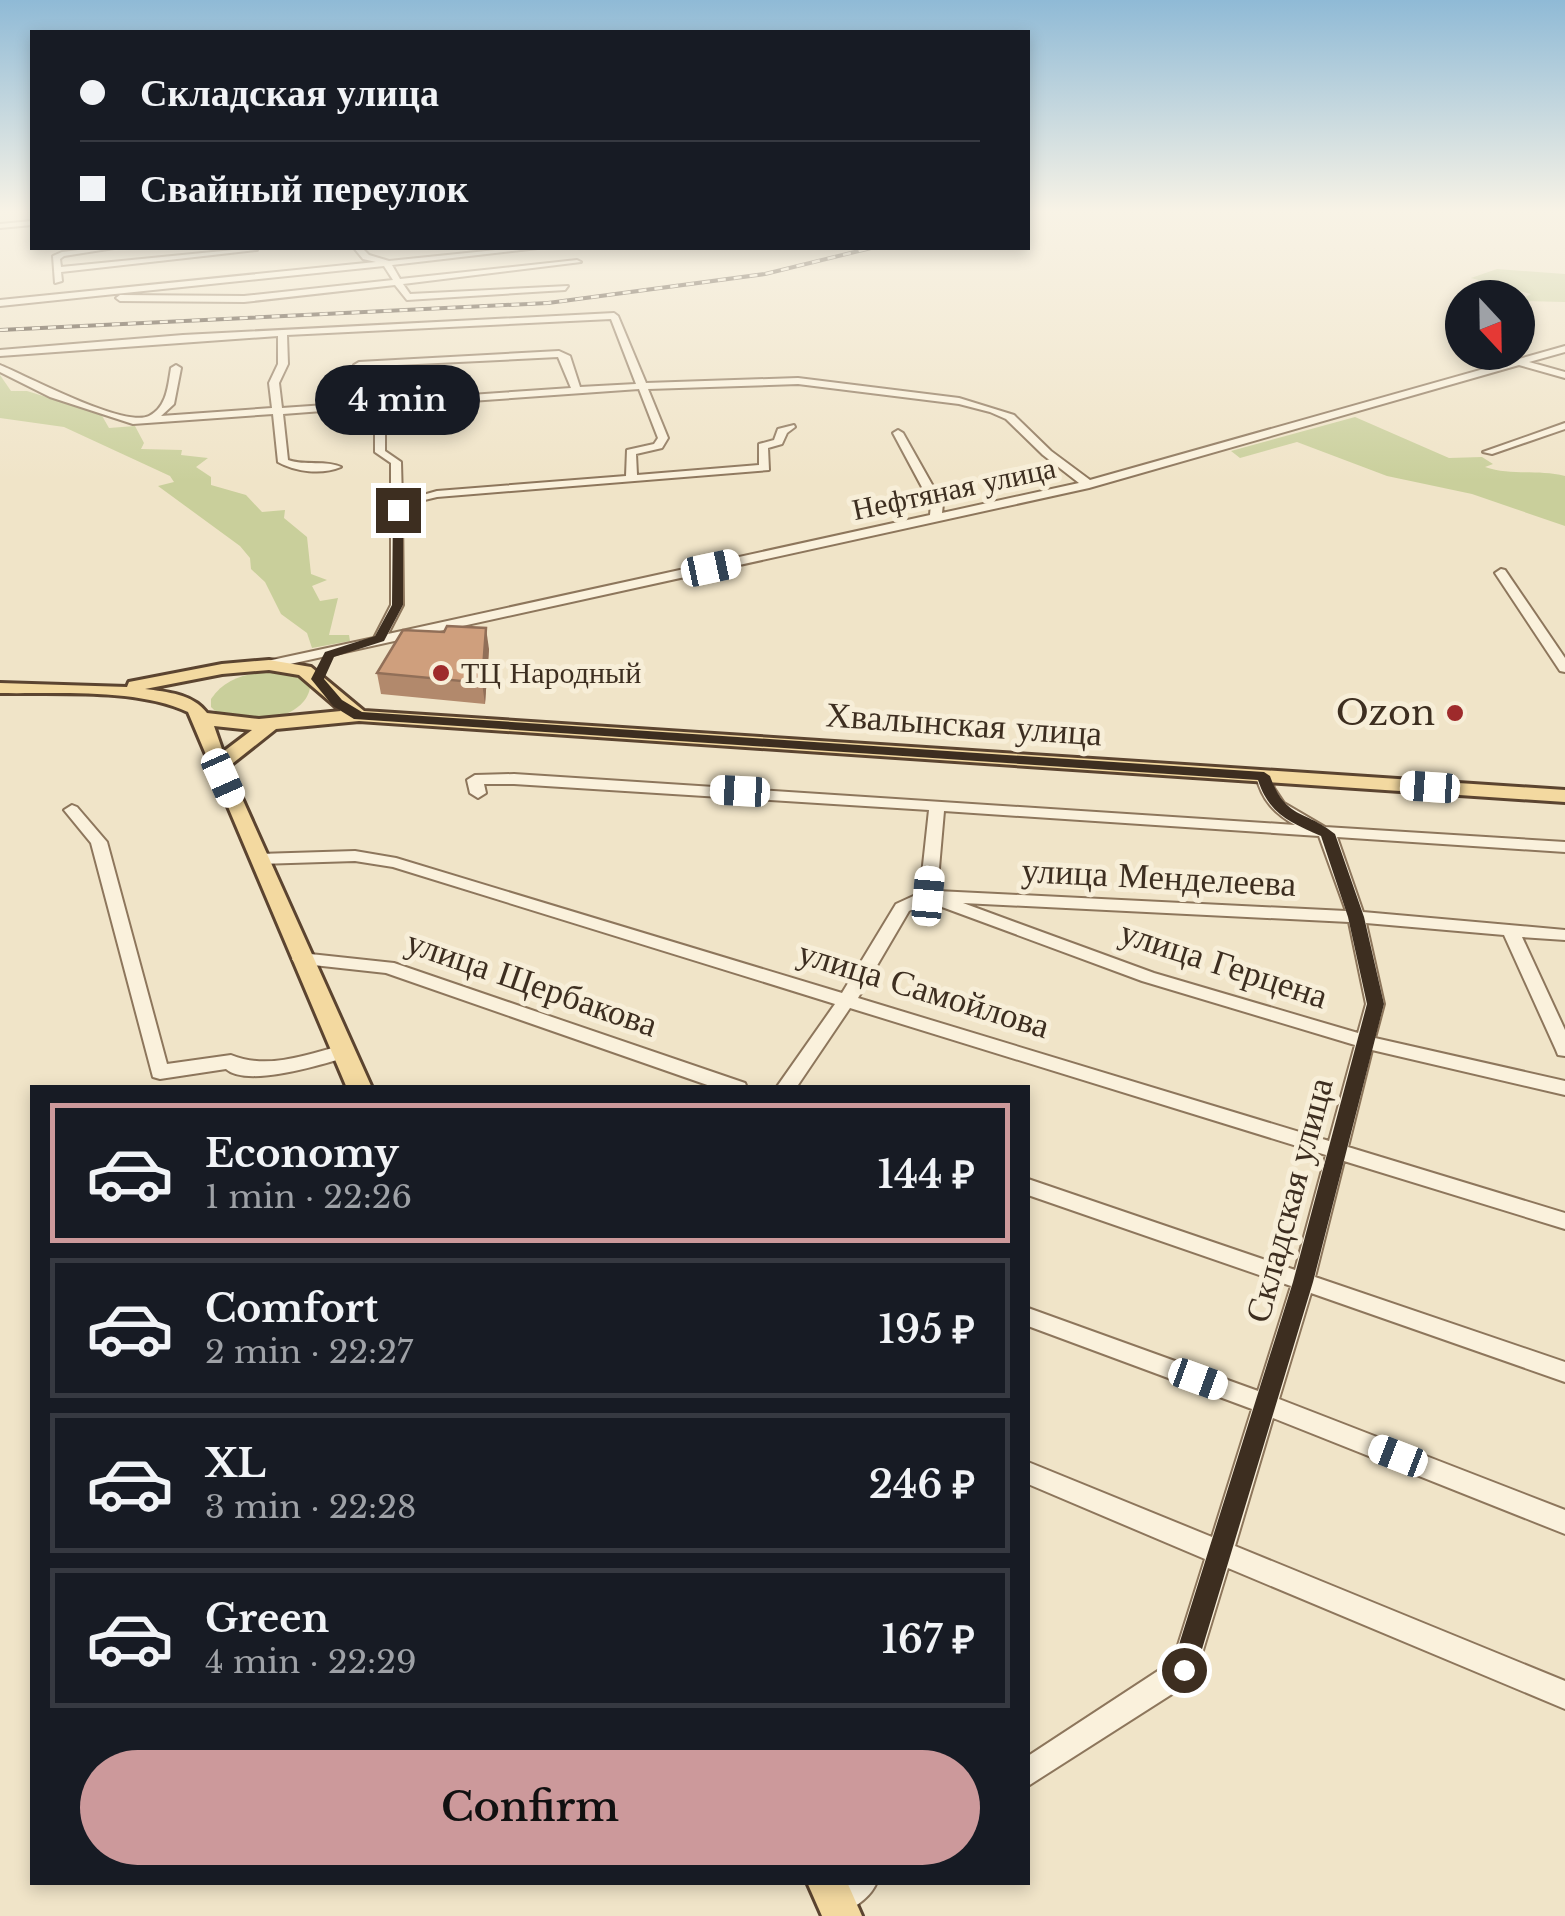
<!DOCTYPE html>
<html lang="en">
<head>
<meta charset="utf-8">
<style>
	body { margin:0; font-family:"Libre Baskerville",serif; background:#20242c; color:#f1f3f6; height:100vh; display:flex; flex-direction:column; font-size:38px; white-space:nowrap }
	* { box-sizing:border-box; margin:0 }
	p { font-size:32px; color:#9ea1a6 }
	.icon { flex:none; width:55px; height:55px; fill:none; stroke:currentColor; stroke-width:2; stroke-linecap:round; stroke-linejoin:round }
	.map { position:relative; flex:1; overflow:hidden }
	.sheet { position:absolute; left:30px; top:1085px; width:1000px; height:800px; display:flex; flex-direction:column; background:#171b24; border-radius:0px; box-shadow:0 5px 15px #0003 }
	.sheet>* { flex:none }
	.hud { position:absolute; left:30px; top:30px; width:1000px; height:220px; border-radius:0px; box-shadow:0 5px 15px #0003; display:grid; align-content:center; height:220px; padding:0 50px; background:#171b24 }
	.needle { width:65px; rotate:158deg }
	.tools { position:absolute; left:1445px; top:280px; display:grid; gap:20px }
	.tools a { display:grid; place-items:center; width:90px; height:90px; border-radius:50%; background:#171b24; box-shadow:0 5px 15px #0003; font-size:50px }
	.end { position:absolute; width:45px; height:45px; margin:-22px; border:12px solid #3d2e20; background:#fff; box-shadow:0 0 0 5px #fff }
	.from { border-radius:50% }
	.bubble { position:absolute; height:70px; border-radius:35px; background:#171b24; box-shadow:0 5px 15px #0003; font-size:32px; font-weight:600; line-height:70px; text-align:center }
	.car { position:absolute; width:30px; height:60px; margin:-30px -15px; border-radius:12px; box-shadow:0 0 8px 2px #0007; background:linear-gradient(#fff 24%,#345 0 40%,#fff 0 76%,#345 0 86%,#fff 0) }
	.hud b { display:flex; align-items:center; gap:35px; height:95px; font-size:38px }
	.hud b+b { border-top:2px solid #363941 }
	.hud i { width:25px; height:25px; background:#f1f3f6 }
	ul { padding:18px 0 0; list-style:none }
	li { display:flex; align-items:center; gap:30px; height:140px; margin:0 20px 15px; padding:0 30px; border:5px solid #363941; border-radius:0px }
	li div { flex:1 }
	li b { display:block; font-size:38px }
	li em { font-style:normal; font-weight:600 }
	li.current { border-color:#cc999b }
	li>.icon { width:90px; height:90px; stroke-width:1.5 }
	.action { display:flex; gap:20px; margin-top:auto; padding:20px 50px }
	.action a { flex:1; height:115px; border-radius:60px; background:#cc999b; color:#111; font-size:40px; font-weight:600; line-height:115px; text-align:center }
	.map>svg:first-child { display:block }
	.green { fill:#c9cf9b }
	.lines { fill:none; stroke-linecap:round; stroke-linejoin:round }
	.minor-casing { stroke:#8d765c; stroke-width:4 }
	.major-casing { stroke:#5b4430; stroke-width:6 }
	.minor { fill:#faf1dc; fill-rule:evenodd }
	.major { fill:#f3d9a0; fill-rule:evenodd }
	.rail-casing { stroke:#3d2e20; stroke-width:4 }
	.rail { stroke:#f7eed8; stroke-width:2.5; stroke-dasharray:8; stroke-linecap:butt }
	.wall { fill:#b2896c }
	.shaded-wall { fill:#916f58 }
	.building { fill:#cf9f7d; stroke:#916f58; stroke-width:2.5 }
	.route { fill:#3d2e20 }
	.poi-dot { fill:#9e2a2b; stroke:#f7eed8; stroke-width:4 }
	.labels { text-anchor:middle; stroke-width:10; stroke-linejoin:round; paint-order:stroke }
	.far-street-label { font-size:30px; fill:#3d2e20; stroke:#f7eed8 }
	.far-poi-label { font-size:30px; fill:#3d2e20; stroke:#f7eed8; text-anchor:start }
	.poi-label { font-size:35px; fill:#3d2e20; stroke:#f7eed8; text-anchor:end }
	.street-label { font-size:35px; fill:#3d2e20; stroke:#f7eed8 }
</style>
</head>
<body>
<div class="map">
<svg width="1565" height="1916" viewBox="0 0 1565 1916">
	<rect width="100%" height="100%" fill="#f0e4c8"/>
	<g class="green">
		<polygon points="1497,269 1565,274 1565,302 1519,301 1531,294 1471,278"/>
		<polygon points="0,375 11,391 27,391 101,414 109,428 135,426 144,443 141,449 182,450 181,455 208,458 196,467 211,477 211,485 246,495 262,512 285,510 284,518 307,537 311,574 327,580 312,586 320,601 338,598 329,635 349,635 350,641 312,648 307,633 281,614 265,582 251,569 250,558 240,546 158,486 174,482 170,476 64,427 0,418"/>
		<path d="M 1355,417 L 1449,458 L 1482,457 L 1493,464 L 1485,467 C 1511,476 1538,469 1565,476 L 1565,526 L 1472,494 L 1387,476 L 1297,442 L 1240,458 L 1231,451 Z"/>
		<path d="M 285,672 L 306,681 L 310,688 C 304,723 232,731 211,707 L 211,699 C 227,674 258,671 285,672 Z"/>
	</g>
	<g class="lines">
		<defs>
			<g id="minor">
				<polygon points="32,221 32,225 0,228 0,224"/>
				<polygon points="95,248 114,248 64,256 60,259 61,267 253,248 257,250 61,272 62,281 55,283 53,256 62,252"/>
				<polygon points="354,248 362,248 369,255 389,261 516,248 538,248 392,265 400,279 577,260 581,262 403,284 410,294 568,286 565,290 407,300 395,285 244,302 120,301 116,298 120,295 244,296 393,280 384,266 0,306 0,300 376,262 363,259"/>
				<path d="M 614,313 L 618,316 L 646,383 L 798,378 L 959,398 L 1014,415 L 1051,451 L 1090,480 L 1565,346 L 1565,352 L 1529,362 L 1565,372 L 1565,378 L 1519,365 L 1089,488 L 263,670 L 256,666 L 258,663 L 374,638 L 391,605 L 391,463 L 375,452 L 375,407 L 283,414 L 288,460 C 305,466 326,460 341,467 C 322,475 296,472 278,462 L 273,414 L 133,424 L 50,397 L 0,372 L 0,365 C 27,376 124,428 149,416 C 167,407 168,386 171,368 L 176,365 L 181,368 L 174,404 L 161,416 L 272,408 L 269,383 L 278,364 L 278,336 L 0,356 L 0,350 L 183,335 ZM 611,319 L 636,384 L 580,387 L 570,356 L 559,351 L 359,362 L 354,365 L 356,367 L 558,357 L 571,388 L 282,408 L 279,383 L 288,364 L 287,335 ZM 798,384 L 959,404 L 990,412 L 1006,419 L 1043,455 L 1079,483 L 942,513 L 943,504 L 903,433 L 898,430 L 893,433 L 931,504 L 930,515 L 388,634 L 403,605 L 402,512 L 412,503 L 437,497 L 769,470 L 768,448 L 782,444 L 787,433 L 795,427 L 794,425 L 778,429 L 774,440 L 759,444 L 759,465 L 637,475 L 636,454 L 662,448 L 668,438 L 648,389 ZM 639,389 L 658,438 L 654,444 L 627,450 L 626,476 L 437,491 L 402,501 L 401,462 L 385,451 L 385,407 Z"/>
				<polygon points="1565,423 1565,429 1492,454 1483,452"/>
				<polygon points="1501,569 1505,570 1565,658 1565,672 1560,671 1495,573"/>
				<path d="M 1263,772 L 1270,776 L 1274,788 L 1284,803 L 1325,827 L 1565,842 L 1565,852 L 1337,837 L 1363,912 L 1565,930 L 1565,940 L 1522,937 L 1565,1030 L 1565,1056 L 1558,1055 L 1556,1050 L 1504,935 L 1366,923 L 1384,1004 L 1375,1038 L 1565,1081 L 1565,1095 L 1372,1050 L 1348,1147 L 1565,1213 L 1565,1229 L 1344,1161 L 1315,1277 L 1565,1362 L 1565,1382 L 1311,1293 L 1279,1399 L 1565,1510 L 1565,1534 L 1273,1418 L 1235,1546 L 1565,1681 L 1565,1709 L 1228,1568 L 1194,1680 L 1028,1786 L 1028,1756 L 1173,1661 L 1205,1559 L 1028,1484 L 1028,1462 L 1212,1537 L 1252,1409 L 1028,1326 L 1028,1308 L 1258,1391 L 1291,1286 L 1028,1195 L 1028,1179 L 1295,1270 L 1326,1155 L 850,1008 L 796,1088 L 776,1088 L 835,1004 L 393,867 L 355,861 L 259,864 L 251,859 L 259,854 L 355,851 L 396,858 L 842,993 L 896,904 L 920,893 L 929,810 L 514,784 L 484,784 L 486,793 L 478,798 L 470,793 L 467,780 L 475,775 L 514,774 L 1295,825 C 1274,813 1262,800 1256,776 ZM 944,811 L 1319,836 L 1346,911 L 937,891 ZM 930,901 L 940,902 L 942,907 L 1142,981 L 1355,1045 L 1329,1141 L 858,998 L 909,911 ZM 963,903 L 1349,922 L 1366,1004 L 1358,1033 L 1154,973 Z"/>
				<path d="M 72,805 L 77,807 L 107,842 L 167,1064 L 231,1055 C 267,1070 306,1055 343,1045 L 350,1046 L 352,1051 L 350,1056 C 324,1064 247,1088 226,1069 L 160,1079 L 153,1077 L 91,843 L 64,810 Z"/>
				<polygon points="301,953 394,963 745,1083 747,1088 716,1088 386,973 295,963 292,959"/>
				<path d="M 835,1882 L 877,1882 C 870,1899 851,1910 834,1916 L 824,1912 L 820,1901 L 824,1890 Z"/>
			</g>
			<g id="major">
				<path d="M 269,660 L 311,667 L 364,711 L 1565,790 L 1565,802 L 359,721 L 276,729 L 228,767 L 372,1088 L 347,1088 L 188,712 C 137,688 56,694 0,693 L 0,683 L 127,687 L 129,682 L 222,664 ZM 269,670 L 299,675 L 341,711 L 259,719 L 207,713 C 193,694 167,692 145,689 L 222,674 ZM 214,726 L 252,730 L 223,752 Z"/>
				<polygon points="807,1882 847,1882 862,1916 822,1916"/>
			</g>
		</defs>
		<use href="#minor" class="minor-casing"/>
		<use href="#major" class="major-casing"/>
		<use href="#minor" class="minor"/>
		<use href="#major" class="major"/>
		<defs>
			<polyline id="rail" points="0,330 548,303 765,274 871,248"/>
		</defs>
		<use href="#rail" class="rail-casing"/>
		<use href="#rail" class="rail"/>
	</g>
	<polygon class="wall" points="489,649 485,704 381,694 377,673"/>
	<polygon class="shaded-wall" points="486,628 489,649 485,704 482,683"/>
	<polygon class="building" points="447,626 486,628 482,683 377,673 403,630 444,632"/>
	<linearGradient id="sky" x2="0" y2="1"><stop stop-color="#8fbad6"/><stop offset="0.44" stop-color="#f8f3e6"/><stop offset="1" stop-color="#f8f3e6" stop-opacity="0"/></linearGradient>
	<rect width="1565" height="481" fill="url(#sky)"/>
	<path class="route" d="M 398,507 L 403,510 L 403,605 L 384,641 L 334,657 L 324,679 L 342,700 L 362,712 L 1264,772 L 1270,776 C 1286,820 1304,809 1335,834 L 1364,917 L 1384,1004 L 1313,1282 L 1193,1679 L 1184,1683 L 1175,1679 L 1171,1670 L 1293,1282 L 1367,1004 L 1348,917 L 1321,836 C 1290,822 1269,814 1258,780 L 354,719 L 333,706 L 311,679 L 325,652 L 375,636 L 392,605 L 393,510 Z"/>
	<g class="poi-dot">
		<circle cx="441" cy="673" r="10"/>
		<circle cx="1455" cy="713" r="10"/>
	</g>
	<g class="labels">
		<g class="far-street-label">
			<text transform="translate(954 489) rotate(-12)" y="10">Нефтяная улица</text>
		</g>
		<g class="far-poi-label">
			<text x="461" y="683">ТЦ Народный</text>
		</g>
		<g class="poi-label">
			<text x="1435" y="725">Ozon</text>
		</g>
		<g class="street-label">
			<text transform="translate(964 724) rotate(4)" y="12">Хвалынская улица</text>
			<text transform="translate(1159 877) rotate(3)" y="12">улица Менделеева</text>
			<text transform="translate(1224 964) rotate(18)" y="12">улица Герцена</text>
			<text transform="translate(532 983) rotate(19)" y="12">улица Щербакова</text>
			<text transform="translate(924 989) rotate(17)" y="12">улица Самойлова</text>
			<text transform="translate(1289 1200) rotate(-75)" y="12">Складская улица</text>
		</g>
	</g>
</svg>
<div class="tools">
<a><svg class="needle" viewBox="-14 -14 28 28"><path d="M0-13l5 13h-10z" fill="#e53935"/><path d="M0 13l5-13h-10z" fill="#9ea1a6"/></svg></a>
</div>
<i class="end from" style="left:1184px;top:1670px"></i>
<i class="end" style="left:398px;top:510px"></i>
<div class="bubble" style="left:315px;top:365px;width:165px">4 min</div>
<i class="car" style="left:711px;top:568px;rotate:78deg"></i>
<i class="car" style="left:223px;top:778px;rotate:156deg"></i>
<i class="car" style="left:1430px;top:787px;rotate:274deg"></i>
<i class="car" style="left:740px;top:791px;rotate:273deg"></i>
<i class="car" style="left:928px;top:896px;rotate:5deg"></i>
<i class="car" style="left:1198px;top:1379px;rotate:110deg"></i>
<i class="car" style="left:1398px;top:1456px;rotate:291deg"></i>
<div class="hud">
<b><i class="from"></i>Складская улица</b>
<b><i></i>Свайный переулок</b>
</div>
<section class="sheet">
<ul>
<li class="current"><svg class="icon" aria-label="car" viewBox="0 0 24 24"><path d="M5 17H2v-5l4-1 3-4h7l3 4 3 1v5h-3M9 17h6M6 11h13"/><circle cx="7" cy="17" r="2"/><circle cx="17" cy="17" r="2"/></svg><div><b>Economy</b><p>1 min · 22:26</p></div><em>144 ₽</em></li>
<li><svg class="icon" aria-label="car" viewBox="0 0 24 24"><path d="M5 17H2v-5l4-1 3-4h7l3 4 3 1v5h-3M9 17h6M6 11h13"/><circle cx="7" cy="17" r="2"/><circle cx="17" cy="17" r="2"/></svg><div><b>Comfort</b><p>2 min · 22:27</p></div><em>195 ₽</em></li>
<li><svg class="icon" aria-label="car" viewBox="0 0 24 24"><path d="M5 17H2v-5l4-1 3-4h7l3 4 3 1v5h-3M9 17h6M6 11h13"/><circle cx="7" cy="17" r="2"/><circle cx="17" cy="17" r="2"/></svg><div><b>XL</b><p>3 min · 22:28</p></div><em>246 ₽</em></li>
<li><svg class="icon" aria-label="car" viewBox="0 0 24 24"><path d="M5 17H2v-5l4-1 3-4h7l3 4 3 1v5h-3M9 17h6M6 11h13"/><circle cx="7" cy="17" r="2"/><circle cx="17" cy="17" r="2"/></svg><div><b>Green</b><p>4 min · 22:29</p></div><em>167 ₽</em></li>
</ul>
<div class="action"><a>Confirm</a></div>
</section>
</div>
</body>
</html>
